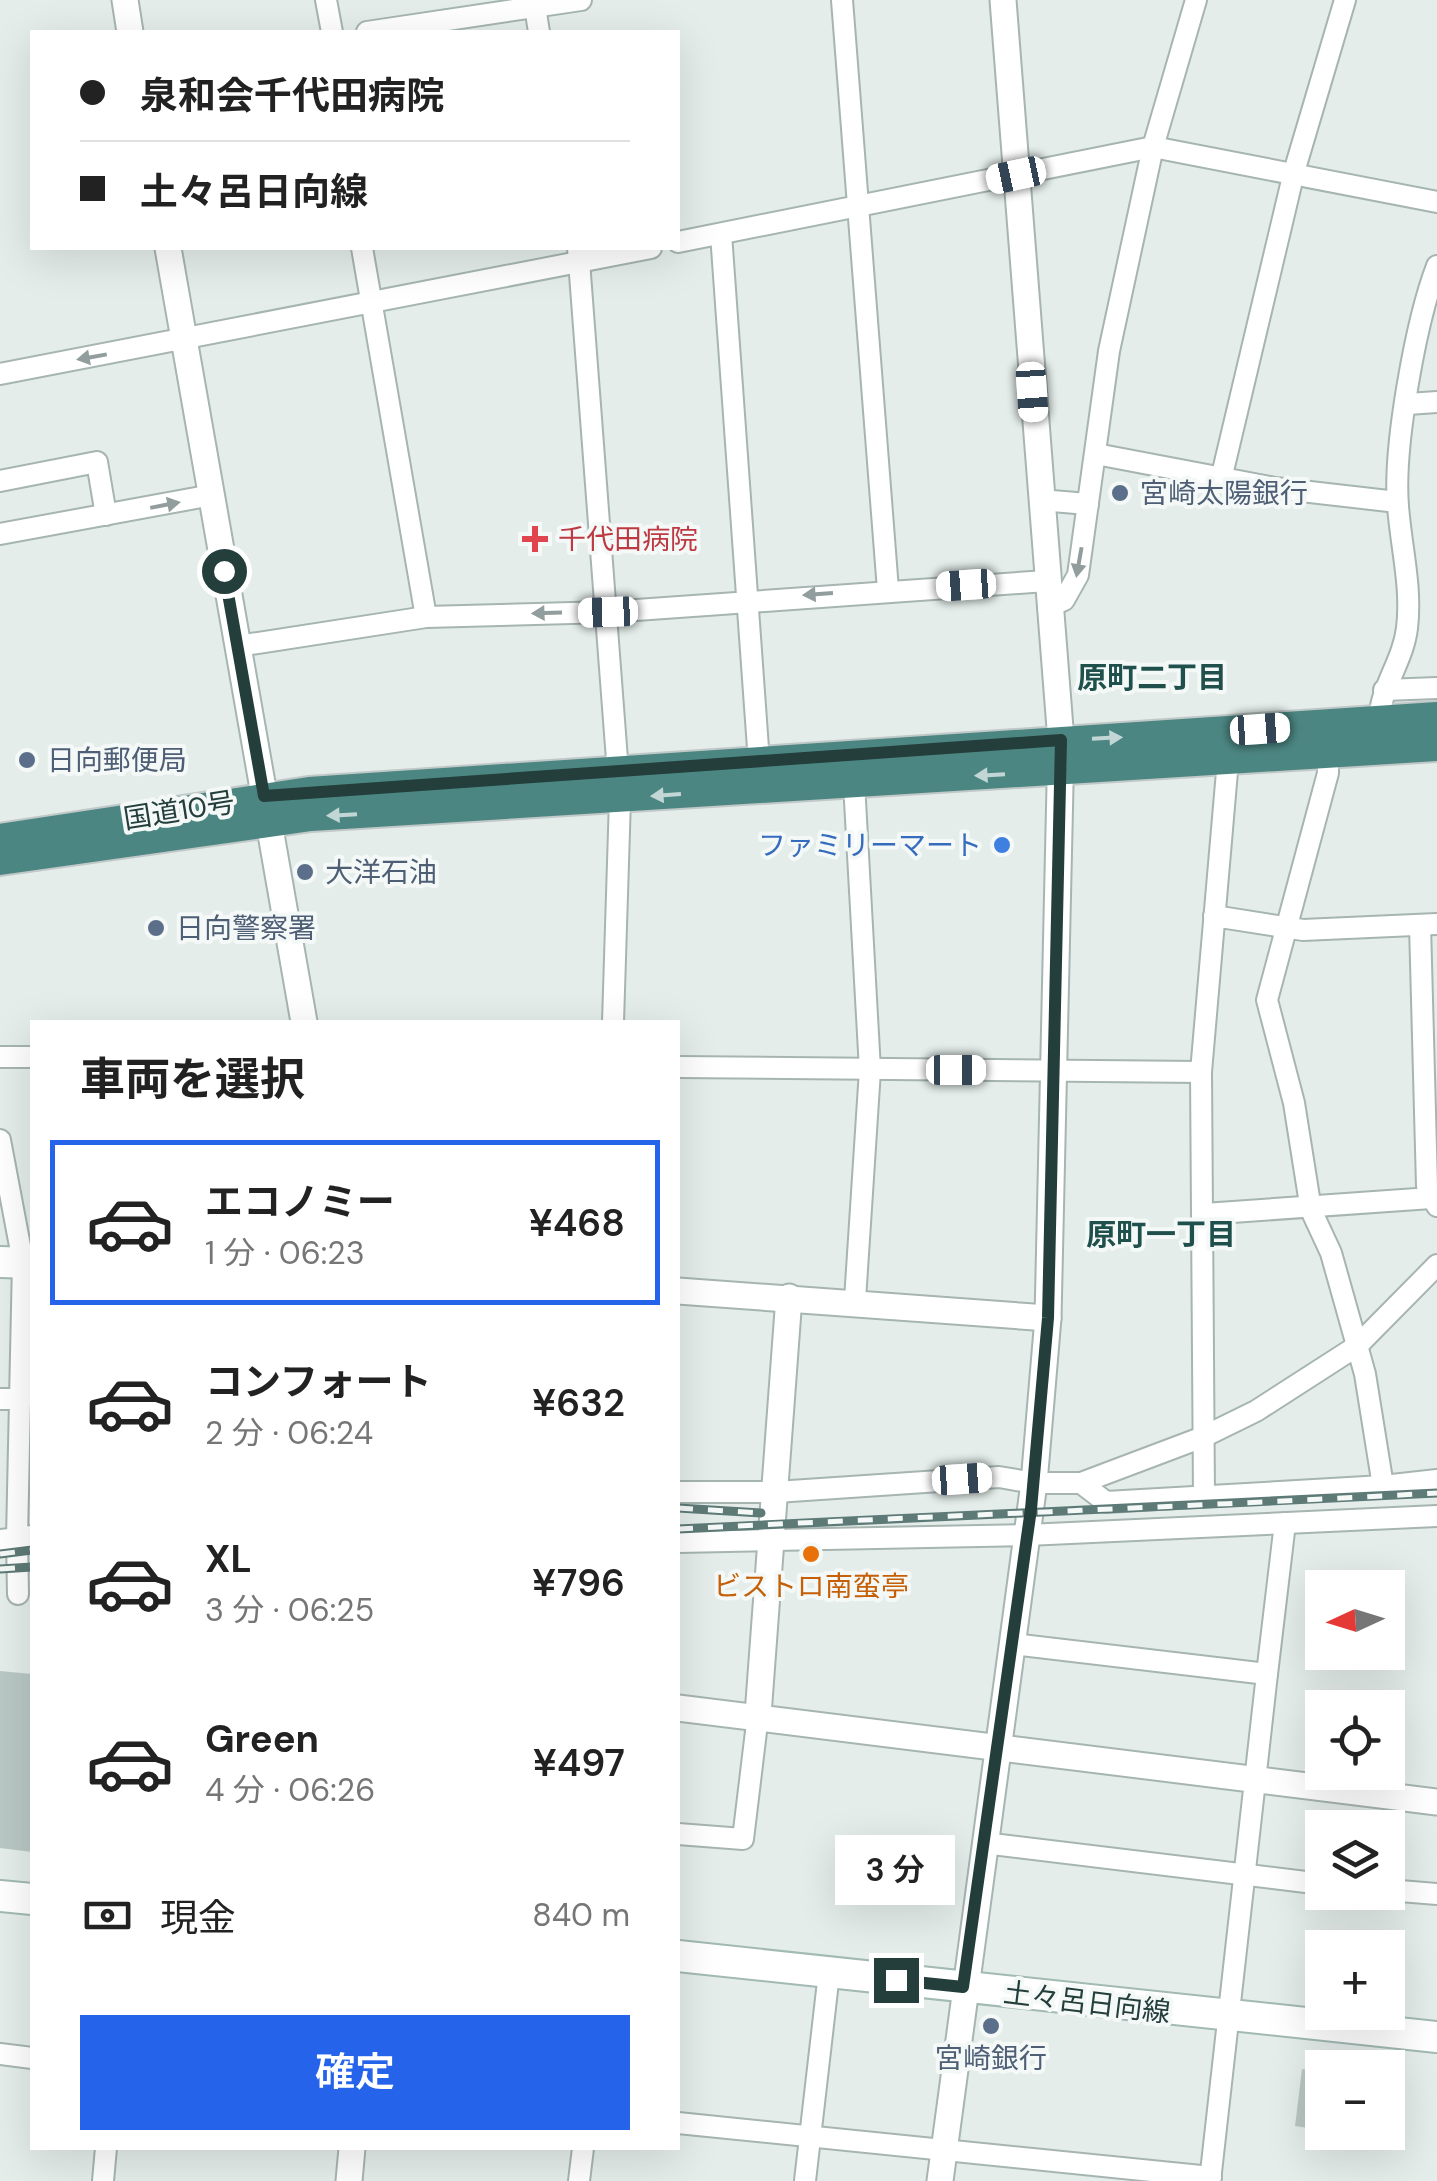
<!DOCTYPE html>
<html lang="ja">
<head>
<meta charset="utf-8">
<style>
	body { margin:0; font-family:"DM Sans","Noto Sans JP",sans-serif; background:#f2f2f2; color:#222; height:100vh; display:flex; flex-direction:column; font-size:38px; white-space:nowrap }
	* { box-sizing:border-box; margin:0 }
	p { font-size:32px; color:#767676 }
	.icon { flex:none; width:55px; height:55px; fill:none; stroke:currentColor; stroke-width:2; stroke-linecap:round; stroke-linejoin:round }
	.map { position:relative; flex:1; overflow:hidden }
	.side { position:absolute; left:30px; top:1020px; width:650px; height:1130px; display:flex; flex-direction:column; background:#fff; border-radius:0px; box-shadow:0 10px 40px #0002 }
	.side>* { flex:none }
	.top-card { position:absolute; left:30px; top:30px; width:650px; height:220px; border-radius:0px; box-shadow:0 10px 40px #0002; display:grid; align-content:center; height:220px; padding:0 50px; background:#fff }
	.needle { width:65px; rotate:266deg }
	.buttons { position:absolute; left:1305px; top:1570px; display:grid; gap:20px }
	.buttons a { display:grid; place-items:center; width:100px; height:100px; border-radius:0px; background:#fff; box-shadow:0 10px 40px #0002; font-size:50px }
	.end { position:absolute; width:45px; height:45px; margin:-22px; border:12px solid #233e3b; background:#fff; box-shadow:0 0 0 5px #fff }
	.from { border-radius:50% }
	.bubble { position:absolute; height:70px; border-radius:0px; background:#fff; box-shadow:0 10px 40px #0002; font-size:32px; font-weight:600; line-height:70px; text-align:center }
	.car { position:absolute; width:30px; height:60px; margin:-30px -15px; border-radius:12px; box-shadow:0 0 8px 2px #0007; background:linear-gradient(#fff 24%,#345 0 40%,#fff 0 76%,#345 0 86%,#fff 0) }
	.top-card b { display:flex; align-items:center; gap:35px; height:95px; font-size:38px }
	.top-card b+b { border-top:2px solid #e0e0e0 }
	.top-card i { width:25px; height:25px; background:#222 }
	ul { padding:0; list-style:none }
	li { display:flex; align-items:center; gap:30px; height:165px; margin:0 20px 15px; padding:0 30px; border:5px solid transparent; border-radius:0px }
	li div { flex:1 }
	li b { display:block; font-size:38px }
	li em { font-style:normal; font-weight:600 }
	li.current { border-color:#2563eb }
	li>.icon { width:90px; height:90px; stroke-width:1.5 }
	h2 { padding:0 50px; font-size:45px; line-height:120px }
	.pay { display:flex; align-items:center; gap:25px; height:110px; padding:0 50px; font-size:38px }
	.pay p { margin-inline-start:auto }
	.cta { display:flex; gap:20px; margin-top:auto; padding:20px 50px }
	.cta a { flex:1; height:115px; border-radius:0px; background:#2563eb; color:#fff; font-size:40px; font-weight:600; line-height:115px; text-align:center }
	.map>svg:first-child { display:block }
	.building { fill:#b9c8c4 }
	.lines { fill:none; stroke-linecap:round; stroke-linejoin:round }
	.minor-casing { stroke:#a6b5b2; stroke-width:24 }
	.tertiary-casing { stroke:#a6b5b2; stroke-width:29 }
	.secondary-casing { stroke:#a2b9b4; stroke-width:34 }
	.trunk-casing { stroke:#c1c9c8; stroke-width:34 }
	.minor { stroke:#fff; stroke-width:20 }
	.tertiary { stroke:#fff; stroke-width:25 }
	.secondary { stroke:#fff; stroke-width:30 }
	.trunk { stroke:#4c8682; stroke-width:30 }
	.rail-casing { stroke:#5e7a77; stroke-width:9 }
	.rail { stroke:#f4f9f8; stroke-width:5; stroke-dasharray:15; stroke-linecap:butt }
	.oneway { fill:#919e9d }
	.oneway2 { fill:#c2d6d5 }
	.route { stroke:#233e3b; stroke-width:12 }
	.service-dot { fill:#5c6f8a; stroke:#f4f9f8; stroke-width:4 }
	.health-dot { fill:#e0444e; stroke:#f4f9f8; stroke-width:4 }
	.shop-dot { fill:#3f7fe0; stroke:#f4f9f8; stroke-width:4 }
	.food-dot { fill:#e8710a; stroke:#f4f9f8; stroke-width:4 }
	.labels { text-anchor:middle; stroke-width:8; stroke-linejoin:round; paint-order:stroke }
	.service-label { font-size:28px; fill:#4e5e75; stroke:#f4f9f8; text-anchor:start }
	.health-label { font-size:28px; fill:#be3a42; stroke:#f4f9f8; text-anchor:start }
	.street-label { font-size:28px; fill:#233e3b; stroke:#f4f9f8 }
	.shop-label { font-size:28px; fill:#366cbe; stroke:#f4f9f8; text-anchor:end }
	.food-label { font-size:28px; fill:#c56008; stroke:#f4f9f8 }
	.neighbourhood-label { font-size:30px; font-weight:bold; fill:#1f504c; stroke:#f4f9f8 }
</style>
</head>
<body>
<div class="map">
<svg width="1437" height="2181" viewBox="0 0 1437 2181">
	<rect width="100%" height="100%" fill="#e4edea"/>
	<g class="building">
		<polygon points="0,1671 32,1674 32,1852 0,1848"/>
		<polygon points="1302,2069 1322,2072 1321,2130 1295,2126"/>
	</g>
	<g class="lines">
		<defs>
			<g id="minor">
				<polyline points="326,0 332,32"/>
				<polyline points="534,0 539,32"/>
				<polyline points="842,0 888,590"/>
				<polyline points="367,32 581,0"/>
				<polyline points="721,234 759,762"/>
				<polyline points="678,242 1153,147 1437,202"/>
				<polyline points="362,248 426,617"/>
				<polyline points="578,248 620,799 613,1022"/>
				<polyline points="0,374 651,248"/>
				<polyline points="1408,404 1437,402"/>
				<polyline points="1096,454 1275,488 1397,502"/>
				<polyline points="1222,475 1294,172 1345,0"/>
				<polyline points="0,481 97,462 106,515"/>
				<polyline points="1040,500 1088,504"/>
				<polyline points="0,534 212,495"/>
				<polyline points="1048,607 1064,600 1078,575 1109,351 1153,147 1196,0"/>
				<polyline points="238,646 426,617 608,612 1046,581"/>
				<polyline points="1384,690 1437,688"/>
				<path d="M 1379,722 C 1380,687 1403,662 1407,628 C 1412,587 1401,547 1398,506 C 1393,447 1416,321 1437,266"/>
				<polyline points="1328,754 1328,773 1267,1000 1294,1103 1311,1210 1331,1253 1365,1374 1383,1486 1437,1480"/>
				<polyline points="854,783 870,1070 855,1300"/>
				<polyline points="1214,916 1303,930 1437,924"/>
				<polyline points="1420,925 1427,1186 1437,1206"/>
				<polyline points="0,1057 32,1057"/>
				<polyline points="678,1067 1201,1072"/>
				<polyline points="0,1140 23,1262 17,1538 0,1540"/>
				<polyline points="1204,1214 1431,1198"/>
				<polyline points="0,1399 22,1399"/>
				<polyline points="1081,1483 1106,1502 1383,1486"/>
				<polyline points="678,1492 776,1492 999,1477 1034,1483 1081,1483 1203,1437 1256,1411 1357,1346 1437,1265"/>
				<polyline points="1204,1496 1201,1072 1228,760"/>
				<polyline points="678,1542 1027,1535 1437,1516"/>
				<polyline points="18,1594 17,1538 32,1536"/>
				<polyline points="1013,1644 1267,1674 1210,2181"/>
				<polyline points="1267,1674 1285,1523"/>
				<polyline points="678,1834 743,1839 758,1715"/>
				<polyline points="984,1843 1322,1884"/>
				<polyline points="1388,1890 1437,1894"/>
				<polyline points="0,2054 32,2058"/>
				<polyline points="678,2123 1211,2177"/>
				<polyline points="103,2181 106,2148"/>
				<polyline points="579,2181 583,2148"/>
				<polyline points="805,2181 829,1973"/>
			</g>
			<g id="tertiary">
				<polyline points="125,0 130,32"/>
				<polyline points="168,248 304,1022"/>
				<polyline points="678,1291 1048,1318"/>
				<polyline points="678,1708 1437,1802"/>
				<polyline points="758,1715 789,1297"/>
				<polyline points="349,2181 352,2148"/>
				<polyline points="940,2181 1034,1483 1048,1318 1061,741 1003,0"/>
			</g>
			<g id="secondary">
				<polyline points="0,1262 32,1263"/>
				<polyline points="0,1896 32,1899"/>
				<polyline points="678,1956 1437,2037"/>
			</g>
			<g id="trunk">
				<polyline points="0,839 309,792 1437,717"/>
				<polyline points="0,860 311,816 1437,746"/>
			</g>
		</defs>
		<use href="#minor" class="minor-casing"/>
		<use href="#tertiary" class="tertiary-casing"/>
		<use href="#secondary" class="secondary-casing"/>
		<use href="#trunk" class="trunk-casing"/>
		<use href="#minor" class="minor"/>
		<use href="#tertiary" class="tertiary"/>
		<use href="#secondary" class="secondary"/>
		<use href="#trunk" class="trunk"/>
		<defs>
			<g id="rail">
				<polyline points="678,1508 761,1513"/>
				<path d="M 678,1529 C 931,1516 1184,1507 1437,1493"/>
				<polyline points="0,1554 32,1550"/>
				<polyline points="0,1569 32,1567"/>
			</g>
		</defs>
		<use href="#rail" class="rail-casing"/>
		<use href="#rail" class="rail"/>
	</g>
	<defs><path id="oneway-solid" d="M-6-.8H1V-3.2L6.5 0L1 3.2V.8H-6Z" transform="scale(2.5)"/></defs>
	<g class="oneway">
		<use href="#oneway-solid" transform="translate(92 357) rotate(170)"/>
		<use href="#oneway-solid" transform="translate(165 505) rotate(-11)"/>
		<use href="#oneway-solid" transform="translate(1079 562) rotate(100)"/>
		<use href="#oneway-solid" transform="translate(818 594) rotate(176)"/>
		<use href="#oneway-solid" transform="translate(547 613) rotate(178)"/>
	</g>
	<g class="oneway2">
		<use href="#oneway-solid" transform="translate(1107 738) rotate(-3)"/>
		<use href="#oneway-solid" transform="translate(990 775) rotate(177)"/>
		<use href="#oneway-solid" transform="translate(666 795) rotate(176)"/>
		<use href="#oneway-solid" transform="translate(342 815) rotate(177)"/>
	</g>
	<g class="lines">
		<polyline class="route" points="224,571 264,796 1061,740 1048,1318 1031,1509 963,1987 896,1980"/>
	</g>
	<g class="service-dot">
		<circle cx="1120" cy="493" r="10"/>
		<circle cx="27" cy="760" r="10"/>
		<circle cx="305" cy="872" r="10"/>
		<circle cx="156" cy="928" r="10"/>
		<circle cx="991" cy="2026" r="10"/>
	</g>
	<path class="health-dot" d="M530 524h10v10h10v10h-10v10h-10v-10h-10v-10h10z"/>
	<circle class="shop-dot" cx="1002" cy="845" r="10"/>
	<circle class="food-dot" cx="811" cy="1554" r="10"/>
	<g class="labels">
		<g class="service-label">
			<text x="1140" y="503">宮崎太陽銀行</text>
			<text x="47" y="770">日向郵便局</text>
			<text x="325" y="882">大洋石油</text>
			<text x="176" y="938">日向警察署</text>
			<text x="991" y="2068" text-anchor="middle">宮崎銀行</text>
		</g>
		<g class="health-label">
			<text x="558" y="549">千代田病院</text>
		</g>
		<g class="street-label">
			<text transform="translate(179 810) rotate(-9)" y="10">国道10号</text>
			<text transform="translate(1087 2002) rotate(7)" y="10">土々呂日向線</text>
		</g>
		<g class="shop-label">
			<text x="982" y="855">ファミリーマート</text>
		</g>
		<g class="food-label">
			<text x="811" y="1596">ビストロ南蛮亭</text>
		</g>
		<g class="neighbourhood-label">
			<text x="1152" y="688">原町二丁目</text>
			<text x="1161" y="1245">原町一丁目</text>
		</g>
	</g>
</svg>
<div class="buttons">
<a><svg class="needle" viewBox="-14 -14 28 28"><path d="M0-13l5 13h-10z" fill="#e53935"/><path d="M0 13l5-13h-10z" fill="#767676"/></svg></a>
<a><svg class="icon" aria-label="locate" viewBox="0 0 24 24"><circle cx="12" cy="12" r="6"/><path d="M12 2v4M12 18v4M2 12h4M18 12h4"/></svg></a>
<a><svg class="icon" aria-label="layers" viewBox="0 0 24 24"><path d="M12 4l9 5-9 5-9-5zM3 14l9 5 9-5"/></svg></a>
<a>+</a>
<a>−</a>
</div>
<i class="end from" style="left:224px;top:571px"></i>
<i class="end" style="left:896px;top:1980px"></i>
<div class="bubble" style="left:835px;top:1835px;width:120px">3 分</div>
<i class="car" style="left:1016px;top:175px;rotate:258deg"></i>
<i class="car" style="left:1032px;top:392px;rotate:176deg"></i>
<i class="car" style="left:966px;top:585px;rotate:266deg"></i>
<i class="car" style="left:608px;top:612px;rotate:268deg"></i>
<i class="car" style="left:1260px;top:729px;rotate:86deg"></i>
<i class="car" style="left:956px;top:1070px;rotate:90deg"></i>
<i class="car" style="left:962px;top:1479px;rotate:86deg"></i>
<div class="top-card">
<b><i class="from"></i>泉和会千代田病院</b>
<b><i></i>土々呂日向線</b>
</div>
<section class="side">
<h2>車両を選択</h2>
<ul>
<li class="current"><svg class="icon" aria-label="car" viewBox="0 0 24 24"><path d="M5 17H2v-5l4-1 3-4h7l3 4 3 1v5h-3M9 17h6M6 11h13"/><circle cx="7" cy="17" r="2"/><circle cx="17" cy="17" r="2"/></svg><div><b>エコノミー</b><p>1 分 · 06:23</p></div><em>¥468</em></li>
<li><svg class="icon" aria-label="car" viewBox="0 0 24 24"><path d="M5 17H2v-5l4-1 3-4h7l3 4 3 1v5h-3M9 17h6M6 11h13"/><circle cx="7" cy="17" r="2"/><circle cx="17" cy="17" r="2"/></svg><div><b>コンフォート</b><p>2 分 · 06:24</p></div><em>¥632</em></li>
<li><svg class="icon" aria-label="car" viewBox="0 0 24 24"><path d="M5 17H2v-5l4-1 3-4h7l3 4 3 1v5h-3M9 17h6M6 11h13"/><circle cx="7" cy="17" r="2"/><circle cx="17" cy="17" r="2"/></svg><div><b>XL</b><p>3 分 · 06:25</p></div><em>¥796</em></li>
<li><svg class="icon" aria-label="car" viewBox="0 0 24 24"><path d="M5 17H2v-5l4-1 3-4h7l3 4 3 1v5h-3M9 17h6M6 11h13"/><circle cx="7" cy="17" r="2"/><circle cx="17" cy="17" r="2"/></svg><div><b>Green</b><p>4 分 · 06:26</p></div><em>¥497</em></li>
</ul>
<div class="pay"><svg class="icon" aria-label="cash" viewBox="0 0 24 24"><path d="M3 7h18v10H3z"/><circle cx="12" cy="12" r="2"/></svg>現金<p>840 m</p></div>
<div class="cta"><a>確定</a></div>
</section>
</div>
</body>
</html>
